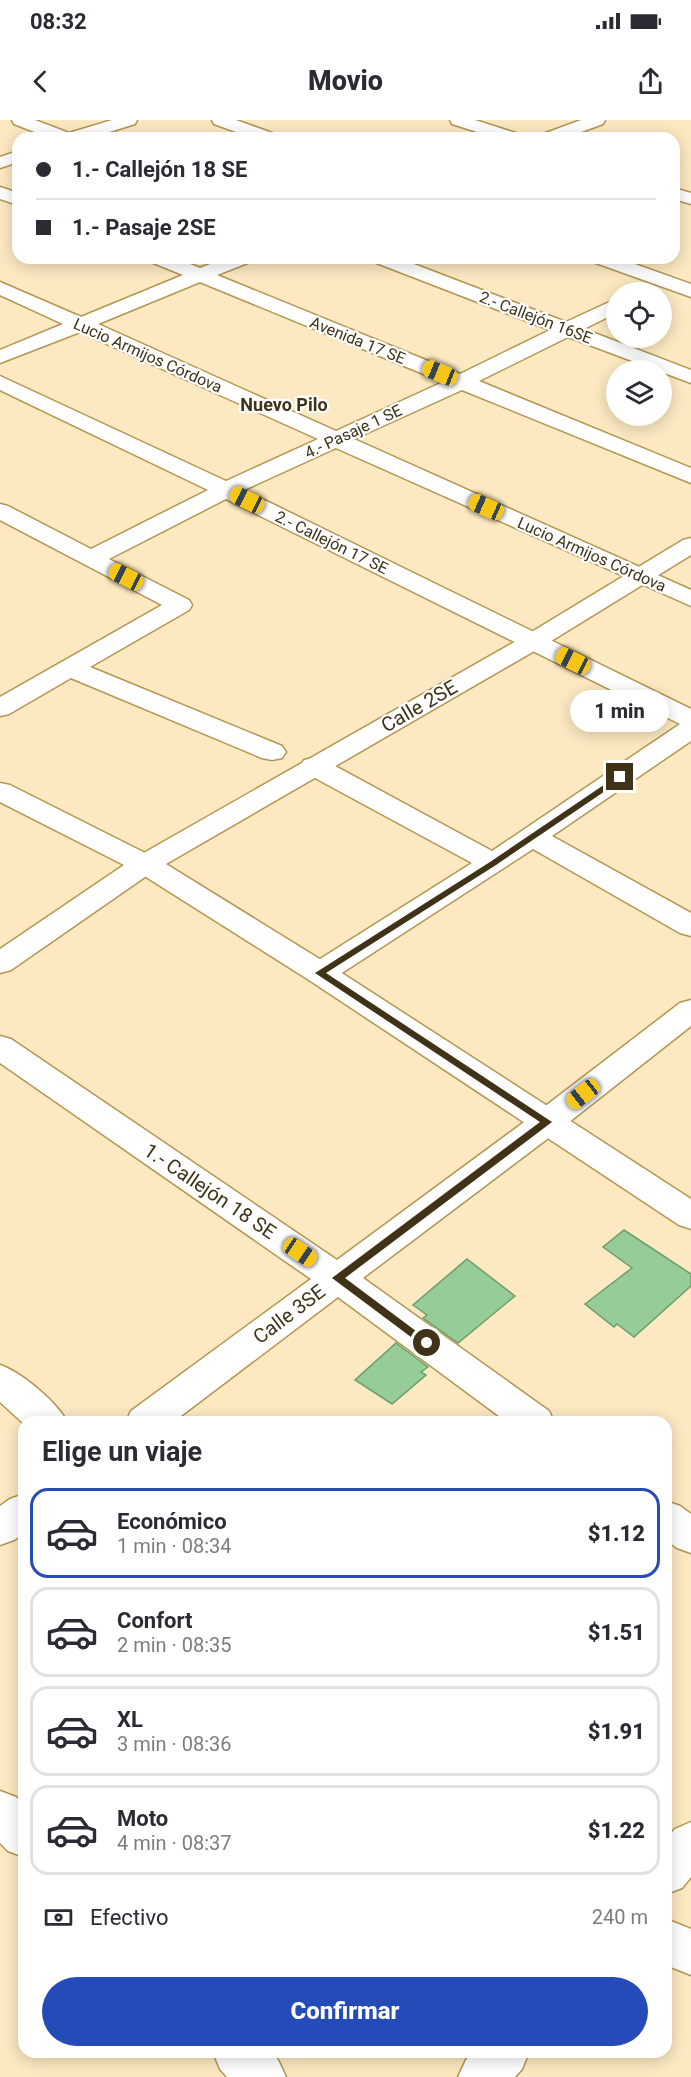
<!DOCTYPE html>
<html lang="es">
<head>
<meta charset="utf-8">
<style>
	body { margin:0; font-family:Roboto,sans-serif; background:#f2f2f3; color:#2b2b33; height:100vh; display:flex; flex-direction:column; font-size:22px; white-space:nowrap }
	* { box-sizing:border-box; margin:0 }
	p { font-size:20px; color:#7c7c81 }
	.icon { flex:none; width:33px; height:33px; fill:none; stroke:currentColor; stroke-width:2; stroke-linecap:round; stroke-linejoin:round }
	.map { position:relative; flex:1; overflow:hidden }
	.sheet { position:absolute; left:18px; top:1296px; width:654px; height:642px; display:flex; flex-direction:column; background:#fff; border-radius:18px; box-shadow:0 3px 15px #0003 }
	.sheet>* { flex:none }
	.hud { position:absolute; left:12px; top:12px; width:668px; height:132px; border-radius:18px; box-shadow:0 3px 15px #0003; display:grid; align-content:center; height:132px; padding:0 24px; background:#fff }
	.controls { position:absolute; left:606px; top:162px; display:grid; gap:12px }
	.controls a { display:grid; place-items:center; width:66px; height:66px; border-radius:50%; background:#fff; box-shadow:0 3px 15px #0003; font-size:30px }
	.end { position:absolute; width:27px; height:27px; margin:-14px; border:8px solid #3f3216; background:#fff; box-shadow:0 0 0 3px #fff }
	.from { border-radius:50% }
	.bubble { position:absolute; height:42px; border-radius:21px; background:#fff; box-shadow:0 3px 15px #0003; font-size:20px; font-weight:800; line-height:42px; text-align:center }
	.car { position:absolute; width:18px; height:36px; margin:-18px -9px; border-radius:8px; box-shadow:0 0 4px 2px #0007; background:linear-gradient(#f5c518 24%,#345 0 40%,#f5c518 0 76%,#345 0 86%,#f5c518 0) }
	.hud b { display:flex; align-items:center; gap:21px; height:57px; font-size:22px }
	.hud b+b { border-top:2px solid #e1e1e2 }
	.hud i { width:15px; height:15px; background:#2b2b33 }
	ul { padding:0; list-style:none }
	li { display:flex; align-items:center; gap:18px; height:90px; margin:0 12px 9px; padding:0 12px; border:3px solid #e1e1e2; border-radius:18px }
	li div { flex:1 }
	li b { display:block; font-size:22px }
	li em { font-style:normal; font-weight:800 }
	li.selected { border-color:#254bb9 }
	li>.icon { width:54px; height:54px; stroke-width:1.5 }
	h2 { padding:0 24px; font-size:27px; line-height:72px }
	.pay { display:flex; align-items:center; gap:15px; height:66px; padding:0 24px; font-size:22px }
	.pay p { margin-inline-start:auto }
	.primary-button { display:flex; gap:12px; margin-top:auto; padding:12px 24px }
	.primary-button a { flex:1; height:69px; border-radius:36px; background:#254bb9; color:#fff; font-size:24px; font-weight:800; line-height:69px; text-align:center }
	.status { display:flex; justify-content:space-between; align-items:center; height:42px; padding:0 30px; background:#fff; direction:ltr }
	.status svg { height:16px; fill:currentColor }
	header { display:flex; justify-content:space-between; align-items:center; height:78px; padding:0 24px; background:#fff; font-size:27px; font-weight:800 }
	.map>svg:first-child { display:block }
	.building { fill:#95cc97; stroke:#6a9f6c; stroke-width:1.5 }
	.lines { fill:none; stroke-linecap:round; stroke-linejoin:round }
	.street-casing { stroke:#b49551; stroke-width:3 }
	.secondary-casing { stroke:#b49551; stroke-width:3 }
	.street { fill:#fff; fill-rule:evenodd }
	.secondary { fill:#fff; fill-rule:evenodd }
	.route { fill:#3f3216 }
	.labels { text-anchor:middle; stroke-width:4.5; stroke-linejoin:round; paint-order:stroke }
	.far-street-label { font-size:16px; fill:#3f3216; stroke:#fff }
	.far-neighbourhood-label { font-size:18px; font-weight:bold; fill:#3f3216; stroke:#fff }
	.street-label { font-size:20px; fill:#3f3216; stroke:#fff }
</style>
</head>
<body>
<div class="status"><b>08:32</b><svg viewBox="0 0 49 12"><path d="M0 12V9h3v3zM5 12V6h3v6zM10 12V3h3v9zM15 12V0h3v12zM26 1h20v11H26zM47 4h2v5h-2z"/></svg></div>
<header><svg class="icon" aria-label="back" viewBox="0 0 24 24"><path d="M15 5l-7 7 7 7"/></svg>Movio<svg class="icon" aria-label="share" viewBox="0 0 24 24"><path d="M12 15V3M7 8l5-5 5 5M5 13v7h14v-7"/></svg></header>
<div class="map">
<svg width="691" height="1957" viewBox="0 0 691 1957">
	<rect width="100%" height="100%" fill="#fce9c1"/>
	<g class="building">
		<polygon points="624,1110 691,1154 691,1166 634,1217 617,1204 614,1207 585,1184 632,1148 603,1127"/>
		<polygon points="467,1139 515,1176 458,1223 423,1198 427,1195 413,1185"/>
		<polygon points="396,1223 428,1247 421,1252 426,1255 392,1284 355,1260"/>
	</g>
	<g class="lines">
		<defs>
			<g id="street">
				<polygon points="12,0 35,0 69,13 112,0 137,0 135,4 90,18 50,18 14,4"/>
				<polygon points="212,0 236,0 275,14 278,18 253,18 214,4"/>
				<polygon points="450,0 475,0 519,14 522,18 496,18 452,4"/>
				<polygon points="581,0 605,0 603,4 565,18 540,18 543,14"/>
				<polygon points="18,31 18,42 0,48 0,37"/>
				<polygon points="0,67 18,73 18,85 0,79"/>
				<polygon points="674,68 691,73 691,84 674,79"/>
				<path d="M 148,138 L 175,138 L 200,148 L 226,138 L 253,138 L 250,142 L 217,155 L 460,254 L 550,210 L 374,142 L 371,138 L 398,138 L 566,202 L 616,179 L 616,193 L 584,209 L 691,250 L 691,263 L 568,217 L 479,261 L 691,348 L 691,363 L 462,270 L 354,319 L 691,470 L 691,486 L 336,328 L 244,370 L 691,589 L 691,621 L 552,716 L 691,793 L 691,816 L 680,813 L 533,729 L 331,860 L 320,863 L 309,860 L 305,853 L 309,846 L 472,743 L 304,652 L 300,646 L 304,640 L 314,638 L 324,640 L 492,731 L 680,604 L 226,379 L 109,439 L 189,480 L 192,485 L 189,490 L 90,547 L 282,626 L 286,632 L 282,638 L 272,640 L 262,638 L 71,558 L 9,594 L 0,596 L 0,577 L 162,485 L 0,400 L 0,384 L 8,386 L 91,429 L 208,370 L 0,270 L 0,256 L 226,361 L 318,319 L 80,212 L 0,243 L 0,230 L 63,204 L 0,175 L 0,162 L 81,197 L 183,155 L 151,142 ZM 200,162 L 443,262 L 336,311 L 98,204 Z"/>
				<polygon points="590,138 618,138 691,164 691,177 593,142"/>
				<polygon points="0,663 10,665 155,738 160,744 155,750 11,850 0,853 0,829 124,745 0,682"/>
				<polygon points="691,880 691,906 559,1010 363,1158 549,1291 554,1302 507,1302 338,1177 173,1302 126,1302 131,1291 311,1159 0,943 0,916 11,919 337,1140 535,994 680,883"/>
				<path d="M 0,1245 C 21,1252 57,1282 67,1302 L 24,1304 L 0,1282 Z"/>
				<polygon points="24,1374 24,1413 14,1420 0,1425 0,1386 10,1379"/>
				<polygon points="666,1381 680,1386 691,1394 691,1433 677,1428 666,1420"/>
				<polygon points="0,1671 16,1677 24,1685 24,1737 8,1731 0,1723"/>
				<polygon points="691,1702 691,1757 682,1768 666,1774 666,1719 675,1709"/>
				<polygon points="666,1799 691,1809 691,1855 666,1845"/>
				<polygon points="213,1932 271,1932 278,1940 286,1957 227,1957 220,1949"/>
				<polygon points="472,1932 529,1932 522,1949 515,1957 458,1957 466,1940"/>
			</g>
			<polygon id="secondary" points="691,418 691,435 543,526 166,744 331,846 691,1079 691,1109 679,1105 309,860 135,750 130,744 135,738 525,516 683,420"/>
		</defs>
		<use href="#street" class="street-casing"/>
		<use href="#secondary" class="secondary-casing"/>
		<use href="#street" class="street"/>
		<use href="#secondary" class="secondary"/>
	</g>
	<polygon class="route" points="620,654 623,655 623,659 496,745 326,853 552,1002 345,1158 432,1223 427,1228 423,1226 332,1158 540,1002 315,853 490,742"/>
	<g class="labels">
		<g class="far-street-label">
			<text transform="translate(536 197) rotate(21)" y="6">2.- Callejón 16SE</text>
			<text transform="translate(358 220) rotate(22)" y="6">Avenida 17 SE</text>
			<text transform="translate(148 235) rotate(24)" y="6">Lucio Armijos Córdova</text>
			<text transform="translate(353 311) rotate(-25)" y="6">4.- Pasaje 1 SE</text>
			<text transform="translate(332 422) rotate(26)" y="6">2.- Callejón 17 SE</text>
			<text transform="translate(592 434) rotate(24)" y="6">Lucio Armijos Córdova</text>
		</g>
		<g class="far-neighbourhood-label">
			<text x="284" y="291">Nuevo Pilo</text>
		</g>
		<g class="street-label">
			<text transform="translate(419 586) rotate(-30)" y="7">Calle 2SE</text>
			<text transform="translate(210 1071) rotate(34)" y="7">1.- Callejón 18 SE</text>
			<text transform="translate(289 1194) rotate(-37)" y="7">Calle 3SE</text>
		</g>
	</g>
</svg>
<div class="controls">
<a><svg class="icon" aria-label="locate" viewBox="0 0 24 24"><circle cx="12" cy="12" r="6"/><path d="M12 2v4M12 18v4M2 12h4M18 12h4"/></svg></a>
<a><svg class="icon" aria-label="layers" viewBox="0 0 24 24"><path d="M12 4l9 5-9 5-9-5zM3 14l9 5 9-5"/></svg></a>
</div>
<i class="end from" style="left:427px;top:1223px"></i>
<i class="end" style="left:620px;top:657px"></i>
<div class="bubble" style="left:570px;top:570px;width:99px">1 min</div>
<i class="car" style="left:440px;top:253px;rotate:292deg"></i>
<i class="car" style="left:247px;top:380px;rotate:296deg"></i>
<i class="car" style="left:486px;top:387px;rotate:294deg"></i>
<i class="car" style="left:126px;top:457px;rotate:297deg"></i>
<i class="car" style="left:573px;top:541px;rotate:297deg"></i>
<i class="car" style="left:583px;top:974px;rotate:232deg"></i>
<i class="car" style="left:300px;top:1132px;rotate:124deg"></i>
<div class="hud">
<b><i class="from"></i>1.- Callejón 18 SE</b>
<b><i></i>1.- Pasaje 2SE</b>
</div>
<section class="sheet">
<h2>Elige un viaje</h2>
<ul>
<li class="selected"><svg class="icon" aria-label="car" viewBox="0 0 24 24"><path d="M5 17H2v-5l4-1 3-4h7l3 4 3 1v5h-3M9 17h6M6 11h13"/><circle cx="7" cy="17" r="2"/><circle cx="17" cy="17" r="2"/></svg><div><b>Económico</b><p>1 min · 08:34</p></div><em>$1.12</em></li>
<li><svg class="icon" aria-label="car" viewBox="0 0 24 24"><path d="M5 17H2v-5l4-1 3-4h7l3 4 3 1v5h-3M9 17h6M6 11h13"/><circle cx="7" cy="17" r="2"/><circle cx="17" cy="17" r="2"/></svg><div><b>Confort</b><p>2 min · 08:35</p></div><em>$1.51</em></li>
<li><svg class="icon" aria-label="car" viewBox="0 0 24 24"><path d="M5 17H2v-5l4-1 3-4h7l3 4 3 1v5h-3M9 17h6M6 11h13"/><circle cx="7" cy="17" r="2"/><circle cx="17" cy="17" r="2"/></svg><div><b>XL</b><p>3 min · 08:36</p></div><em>$1.91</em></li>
<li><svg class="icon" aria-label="car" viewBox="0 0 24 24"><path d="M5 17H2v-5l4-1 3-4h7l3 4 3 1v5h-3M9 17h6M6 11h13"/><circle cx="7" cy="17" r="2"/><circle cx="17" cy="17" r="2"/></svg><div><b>Moto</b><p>4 min · 08:37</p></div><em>$1.22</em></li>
</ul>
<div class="pay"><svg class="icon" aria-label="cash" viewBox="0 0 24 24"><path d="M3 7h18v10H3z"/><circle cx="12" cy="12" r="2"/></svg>Efectivo<p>240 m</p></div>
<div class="primary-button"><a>Confirmar</a></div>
</section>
</div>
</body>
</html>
